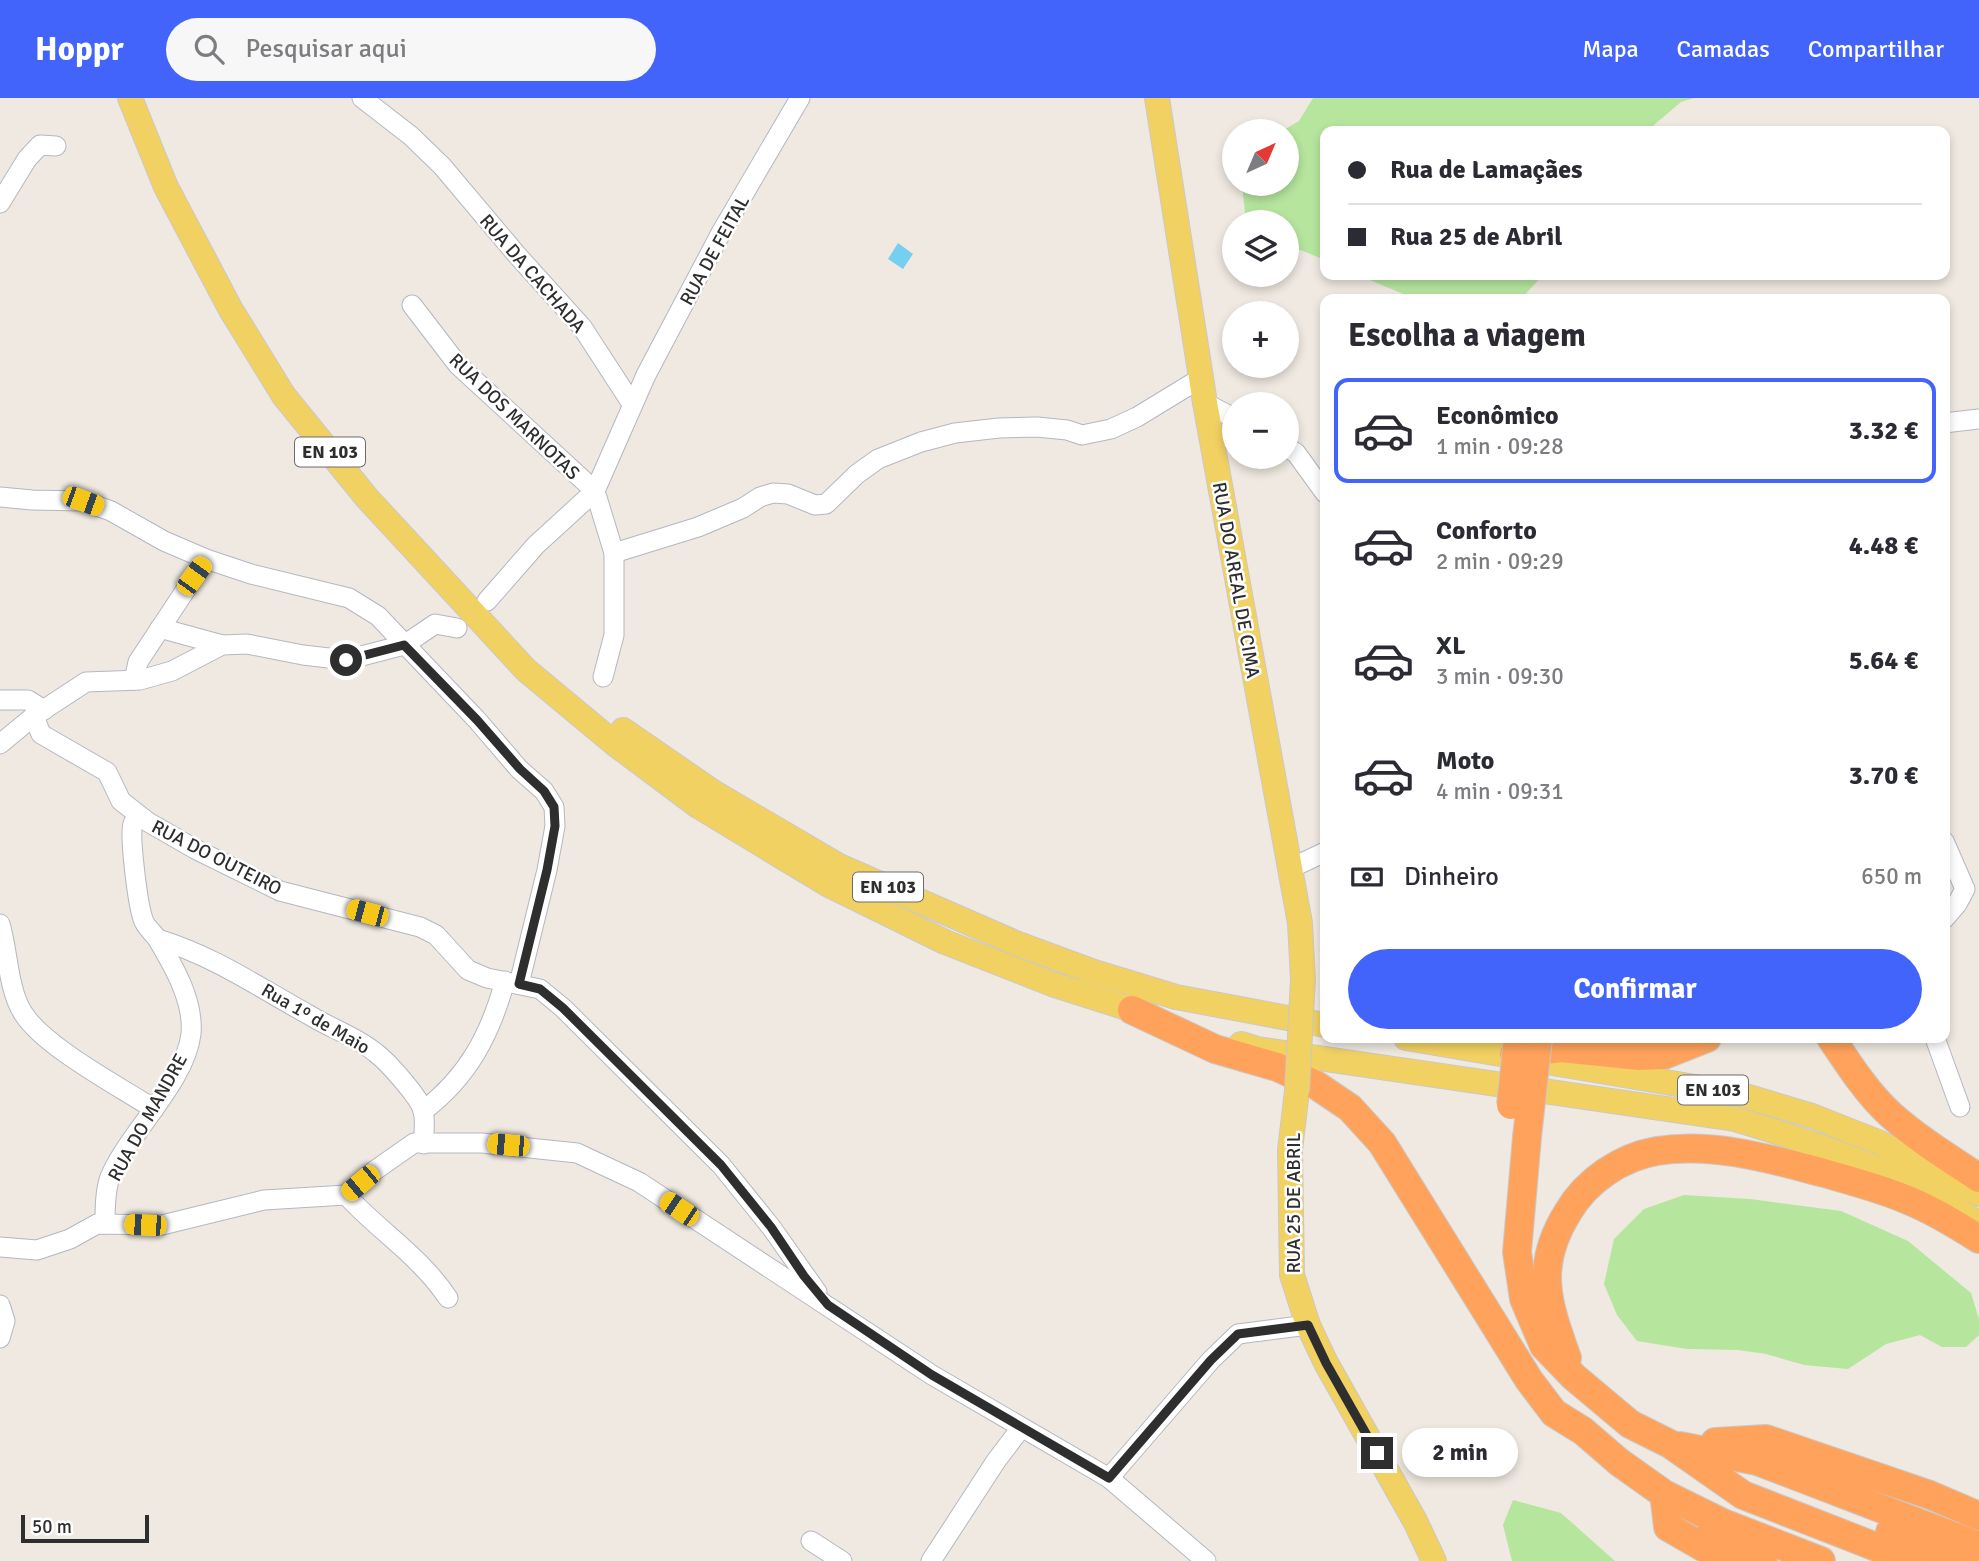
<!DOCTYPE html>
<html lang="pt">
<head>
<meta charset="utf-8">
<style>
	body { margin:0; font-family:Signika,sans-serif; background:#f7f7f7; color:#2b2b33; height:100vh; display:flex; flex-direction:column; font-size:26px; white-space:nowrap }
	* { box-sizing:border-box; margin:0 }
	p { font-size:23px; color:#7c7c81 }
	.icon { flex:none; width:38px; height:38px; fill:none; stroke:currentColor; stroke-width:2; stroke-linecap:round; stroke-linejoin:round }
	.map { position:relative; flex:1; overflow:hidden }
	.side { position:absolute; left:1320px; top:196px; width:630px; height:749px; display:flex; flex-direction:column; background:#fff; border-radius:14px; box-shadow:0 4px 10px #0003 }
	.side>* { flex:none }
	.guide { position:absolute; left:1320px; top:28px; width:630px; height:154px; border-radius:14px; box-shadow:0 4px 10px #0003; display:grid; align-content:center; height:154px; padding:0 28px; background:#fff }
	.needle { width:46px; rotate:44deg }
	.tools { position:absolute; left:1222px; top:21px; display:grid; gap:14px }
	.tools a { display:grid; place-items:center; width:77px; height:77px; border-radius:50%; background:#fff; box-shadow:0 4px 10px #0003; font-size:35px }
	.scale { position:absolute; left:21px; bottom:18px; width:128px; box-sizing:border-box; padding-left:7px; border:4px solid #2e2e2e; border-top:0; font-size:19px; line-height:24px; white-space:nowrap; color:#2e2e2e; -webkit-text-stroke:5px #fff; paint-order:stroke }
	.end { position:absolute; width:32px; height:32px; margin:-16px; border:9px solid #2e2e2e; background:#fff; box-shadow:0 0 0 4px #fff }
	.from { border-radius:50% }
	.bubble { position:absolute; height:49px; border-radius:24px; background:#fff; box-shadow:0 4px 10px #0003; font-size:23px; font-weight:700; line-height:49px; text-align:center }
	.car { position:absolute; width:21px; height:42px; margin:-21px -10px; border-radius:9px; box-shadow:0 0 5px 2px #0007; background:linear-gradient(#f5c518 24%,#345 0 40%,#f5c518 0 76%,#345 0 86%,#f5c518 0) }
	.guide b { display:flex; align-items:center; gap:24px; height:66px; font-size:26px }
	.guide b+b { border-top:2px solid #e1e1e2 }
	.guide i { width:18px; height:18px; background:#2b2b33 }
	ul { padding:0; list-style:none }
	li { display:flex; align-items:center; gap:21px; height:105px; margin:0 14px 10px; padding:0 14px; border:4px solid transparent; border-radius:14px }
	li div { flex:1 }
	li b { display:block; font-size:26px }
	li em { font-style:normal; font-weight:700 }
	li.selected { border-color:#4264fb }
	li>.icon { width:63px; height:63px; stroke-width:1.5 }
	h2 { padding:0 28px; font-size:32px; line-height:84px }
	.pay { display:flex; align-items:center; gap:18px; height:77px; padding:0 28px; font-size:26px }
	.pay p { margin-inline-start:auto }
	.action { display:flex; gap:14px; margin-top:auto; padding:14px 28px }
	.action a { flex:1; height:80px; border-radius:42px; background:#4264fb; color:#fff; font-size:28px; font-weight:700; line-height:80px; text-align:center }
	header { display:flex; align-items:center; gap:42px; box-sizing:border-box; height:98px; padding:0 35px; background:#4264fb; color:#fff }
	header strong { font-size:33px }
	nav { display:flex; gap:38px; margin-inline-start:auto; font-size:24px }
	.search { width:490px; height:63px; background:#f7f7f7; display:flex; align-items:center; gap:18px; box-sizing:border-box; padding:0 24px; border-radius:38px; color:#7c7c81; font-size:26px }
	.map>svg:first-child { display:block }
	.green { fill:#b6e59e }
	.water { fill:#75cff0 }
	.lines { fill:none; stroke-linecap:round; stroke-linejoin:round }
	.minor-casing { stroke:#b4b7c1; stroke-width:21 }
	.major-casing { stroke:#c9c9c9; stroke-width:26 }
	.highway-casing { stroke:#c9c9c9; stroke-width:30 }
	.minor { stroke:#fff; stroke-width:19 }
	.major { stroke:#f2d163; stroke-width:24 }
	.highway { stroke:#ffa35c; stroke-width:28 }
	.major-bridge-casing { stroke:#c9c9c9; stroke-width:26; stroke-linecap:butt }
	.highway-bridge-casing { stroke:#c9c9c9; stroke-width:30; stroke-linecap:butt }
	.major-bridge { stroke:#f2d163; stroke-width:24 }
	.highway-bridge { stroke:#ffa35c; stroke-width:28 }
	.route { stroke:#2e2e2e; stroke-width:9 }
	.labels { text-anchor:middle; stroke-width:5; stroke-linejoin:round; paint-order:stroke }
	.shield { fill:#fff; stroke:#6d6d6d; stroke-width:2 }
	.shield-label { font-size:18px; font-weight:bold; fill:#2e2e2e }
	.street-label { font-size:19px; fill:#2e2e2e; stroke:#fff }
</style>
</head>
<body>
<header>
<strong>Hoppr</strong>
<div class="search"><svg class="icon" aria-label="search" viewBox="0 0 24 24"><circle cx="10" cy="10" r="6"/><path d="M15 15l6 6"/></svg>Pesquisar aqui</div>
<nav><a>Mapa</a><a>Camadas</a><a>Compartilhar</a></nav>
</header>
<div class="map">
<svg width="1979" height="1463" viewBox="0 0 1979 1463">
	<rect width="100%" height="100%" fill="#efe9e1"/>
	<g class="green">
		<polygon points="1313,0 1694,0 1681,4 1647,33 1325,33 1325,162 1286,146 1286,124 1246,124 1242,86 1286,86 1286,33 1282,33 1299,23"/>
		<polygon points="1358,177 1543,177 1521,201 1415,201"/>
		<polygon points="1684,1097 1750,1101 1841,1113 1908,1143 1971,1195 1979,1221 1979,1237 1966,1249 1942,1249 1920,1237 1886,1246 1848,1271 1804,1267 1766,1256 1738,1252 1687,1251 1637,1243 1617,1217 1604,1186 1614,1141 1644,1111"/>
		<polygon points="1513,1402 1561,1415 1615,1463 1512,1463 1503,1427"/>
	</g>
	<polygon class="water" points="898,145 913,156 903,171 888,161"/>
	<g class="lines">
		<defs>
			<g id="minor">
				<polyline points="362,0 411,38 442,68 517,157 582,229 632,306"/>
				<polyline points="0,105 27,61 40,47 56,48"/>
				<polyline points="412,207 458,267 595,393 614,455 614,537 603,579"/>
				<polyline points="1205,305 1234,320"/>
				<polyline points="1944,325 1979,321"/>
				<polyline points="1286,349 1296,355 1325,395"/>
				<polyline points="0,399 32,402 83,403 111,413 164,443 206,461 251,476 349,500 378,518 477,622 519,671 544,693 554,709 555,728 547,772 519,886"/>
				<polyline points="614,455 698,429 743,410 760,399 773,395 788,396 815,407 826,406 857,376 878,361 921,344 955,335 999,330 1037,329 1067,332 1082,337 1111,331 1137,319 1201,280"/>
				<polyline points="487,503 536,447 595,393 646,277 722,133 800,0"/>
				<polyline points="160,530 222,547"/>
				<polyline points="134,582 138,564 206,461"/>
				<polyline points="0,602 28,602 44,612"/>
				<polyline points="34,618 41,636 107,674 121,703 148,724 195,751 280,793 420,829 436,837 468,872 487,880 540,891 563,910 721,1067 771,1129 817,1194"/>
				<polyline points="0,646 34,618 86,584 140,582 172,573 222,547 247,546 303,557 346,562 404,547 435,526 457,530"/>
				<polyline points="1944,743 1965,791 1957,806 1944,821"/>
				<polyline points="1289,771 1325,754"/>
				<path d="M 0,826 C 8,852 8,892 23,915 C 43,948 120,989 154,1011"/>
				<path d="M 158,841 C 216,859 258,889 311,918 C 332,931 357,939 376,955 C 388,964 420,1000 423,1013 C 426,1023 423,1035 424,1046"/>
				<polyline points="1935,940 1960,1009"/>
				<path d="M 423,1013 C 468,979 490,937 505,883"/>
				<path d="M 346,1097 C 380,1134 419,1157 448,1200"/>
				<path d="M 105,1126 C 105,1111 105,1093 110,1079 C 129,1034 185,985 191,936 C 194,903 174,869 158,842 C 154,835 145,829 143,821 C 138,807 129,738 133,726 C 134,723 136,720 138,717"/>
				<polyline points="0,1149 37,1152 70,1141 97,1126 162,1127 264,1102 346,1097 374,1073 414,1045 482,1045 577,1055 639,1084 932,1277 1109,1380 1206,1463"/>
				<polyline points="0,1207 5,1223 0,1240"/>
				<polyline points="1109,1380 1211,1262 1238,1236 1308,1227"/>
				<polyline points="811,1443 842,1463"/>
				<polyline points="931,1463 996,1363 1021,1330"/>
			</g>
			<g id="major">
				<polyline points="130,0 166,89 231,212 284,298 367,400 526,572 615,646 698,708 827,786 945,844 1052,886 1149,917"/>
				<polyline points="1157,0 1205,305 1300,825 1303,881"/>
				<polyline points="623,632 713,694 839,768 1018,846 1094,874 1176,899 1325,927"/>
				<polyline points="1406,940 1742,997 1812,1018 1878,1044 1979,1096"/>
				<path d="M 1241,946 L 1257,951 L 1735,1021 C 1818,1046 1907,1076 1979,1126"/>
				<polyline points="1297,993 1290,1052 1292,1177 1308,1227 1326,1265 1415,1423 1434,1463"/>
			</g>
			<g id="highway">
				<polyline points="1132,912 1215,951 1277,969 1316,987 1350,1010 1382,1045 1529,1282 1554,1315 1583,1333 1619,1364 1664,1396 1723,1425 1821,1463"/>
				<path d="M 1831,940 C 1849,967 1867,995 1891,1017 C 1918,1041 1949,1060 1979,1080"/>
				<polyline points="1514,956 1561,950 1639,958 1664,957 1707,940"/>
				<polyline points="1527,1039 1517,1154 1524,1201 1544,1248 1574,1279 1630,1326 1670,1346 1743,1397 1912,1463"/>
				<path d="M 1567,1260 C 1547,1204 1534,1168 1568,1114 C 1586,1083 1621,1059 1657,1053 C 1713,1044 1771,1061 1824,1075 C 1852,1083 1883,1091 1910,1103 C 1934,1113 1957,1127 1979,1141"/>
				<polyline points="1715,1344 1766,1341 1930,1397 1979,1418"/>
				<polyline points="1680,1348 1757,1363 1979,1448"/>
				<polyline points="1664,1396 1668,1429 1722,1460"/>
				<polyline points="1890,1434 1966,1463"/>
				<polyline points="1709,1438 1763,1463"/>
			</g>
		</defs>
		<use href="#minor" class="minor-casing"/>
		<use href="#major" class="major-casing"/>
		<use href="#highway" class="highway-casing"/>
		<use href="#minor" class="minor"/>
		<use href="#major" class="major"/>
		<use href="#highway" class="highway"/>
		<defs>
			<polyline id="major-bridge" points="1297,993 1303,881"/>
			<g id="highway-bridge">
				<polyline points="1511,1007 1518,940"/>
				<polyline points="1527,1039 1538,940"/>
			</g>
		</defs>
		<use href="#major-bridge" class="major-bridge-casing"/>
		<use href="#highway-bridge" class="highway-bridge-casing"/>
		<use href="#major-bridge" class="major-bridge"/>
		<use href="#highway-bridge" class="highway-bridge"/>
	</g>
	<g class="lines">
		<polyline class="route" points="346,562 404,547 477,622 520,671 544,693 554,709 555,728 547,772 519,886 540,891 563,910 721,1067 771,1129 804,1178 828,1207 932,1277 1109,1380 1211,1262 1238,1236 1308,1227 1326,1265 1377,1355"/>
	</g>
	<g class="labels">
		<g class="shield">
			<rect x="295" y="339.5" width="70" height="29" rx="5"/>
			<rect x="853" y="774.5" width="70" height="29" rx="5"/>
			<rect x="1678" y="977.5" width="70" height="29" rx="5"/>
		</g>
		<g class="shield-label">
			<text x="330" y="360">EN 103</text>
			<text x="888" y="795">EN 103</text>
			<text x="1713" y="998">EN 103</text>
		</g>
		<g class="street-label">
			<text transform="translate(714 152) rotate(-61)" y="7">RUA DE FEITAL</text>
			<text transform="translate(533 175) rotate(49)" y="7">RUA DA CACHADA</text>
			<text transform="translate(515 318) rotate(44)" y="7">RUA DOS MARNOTAS</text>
			<text transform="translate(1237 482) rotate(80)" y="7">RUA DO AREAL DE CIMA</text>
			<text transform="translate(217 759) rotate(27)" y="7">RUA DO OUTEIRO</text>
			<text transform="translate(316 920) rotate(30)" y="7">Rua 1º de Maio</text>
			<text transform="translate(147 1019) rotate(-61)" y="7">RUA DO MANDRE</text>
			<text transform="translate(1293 1105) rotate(-90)" y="7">RUA 25 DE ABRIL</text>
		</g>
	</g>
</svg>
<div class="tools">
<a><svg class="needle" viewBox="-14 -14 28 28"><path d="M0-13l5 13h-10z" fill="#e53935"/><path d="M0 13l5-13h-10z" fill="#7c7c81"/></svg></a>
<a><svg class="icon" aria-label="layers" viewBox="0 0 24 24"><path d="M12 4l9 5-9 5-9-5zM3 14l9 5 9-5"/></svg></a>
<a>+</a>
<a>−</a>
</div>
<div class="scale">50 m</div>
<i class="end from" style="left:346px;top:562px"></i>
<i class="end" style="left:1377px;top:1355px"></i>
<div class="bubble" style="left:1402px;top:1330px;width:116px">2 min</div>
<i class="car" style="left:83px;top:403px;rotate:110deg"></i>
<i class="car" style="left:194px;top:478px;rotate:36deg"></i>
<i class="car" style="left:367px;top:815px;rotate:285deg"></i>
<i class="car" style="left:508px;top:1047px;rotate:275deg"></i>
<i class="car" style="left:360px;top:1085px;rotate:230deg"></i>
<i class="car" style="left:679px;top:1111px;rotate:304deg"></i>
<i class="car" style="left:145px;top:1127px;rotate:272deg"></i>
<div class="guide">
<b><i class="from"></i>Rua de Lamaçães</b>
<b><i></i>Rua 25 de Abril</b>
</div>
<section class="side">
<h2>Escolha a viagem</h2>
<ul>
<li class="selected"><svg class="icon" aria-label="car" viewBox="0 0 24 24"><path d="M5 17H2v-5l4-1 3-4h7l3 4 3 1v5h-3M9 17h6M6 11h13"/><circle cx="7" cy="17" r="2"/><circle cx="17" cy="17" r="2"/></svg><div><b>Econômico</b><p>1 min · 09:28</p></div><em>3.32 €</em></li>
<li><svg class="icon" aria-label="car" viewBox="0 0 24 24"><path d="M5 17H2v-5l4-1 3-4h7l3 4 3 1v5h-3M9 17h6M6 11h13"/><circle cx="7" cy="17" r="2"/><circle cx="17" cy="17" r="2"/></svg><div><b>Conforto</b><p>2 min · 09:29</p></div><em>4.48 €</em></li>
<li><svg class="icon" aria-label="car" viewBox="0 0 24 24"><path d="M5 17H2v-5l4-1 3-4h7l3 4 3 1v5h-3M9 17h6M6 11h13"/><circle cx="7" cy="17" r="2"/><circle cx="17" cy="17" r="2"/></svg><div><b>XL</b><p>3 min · 09:30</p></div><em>5.64 €</em></li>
<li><svg class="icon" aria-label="car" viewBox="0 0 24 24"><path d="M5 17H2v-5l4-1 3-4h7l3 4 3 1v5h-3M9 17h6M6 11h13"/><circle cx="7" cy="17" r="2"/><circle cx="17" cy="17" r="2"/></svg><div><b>Moto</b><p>4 min · 09:31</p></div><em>3.70 €</em></li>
</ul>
<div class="pay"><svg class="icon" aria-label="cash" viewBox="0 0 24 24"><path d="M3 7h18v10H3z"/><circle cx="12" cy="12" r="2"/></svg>Dinheiro<p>650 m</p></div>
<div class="action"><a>Confirmar</a></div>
</section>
</div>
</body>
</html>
